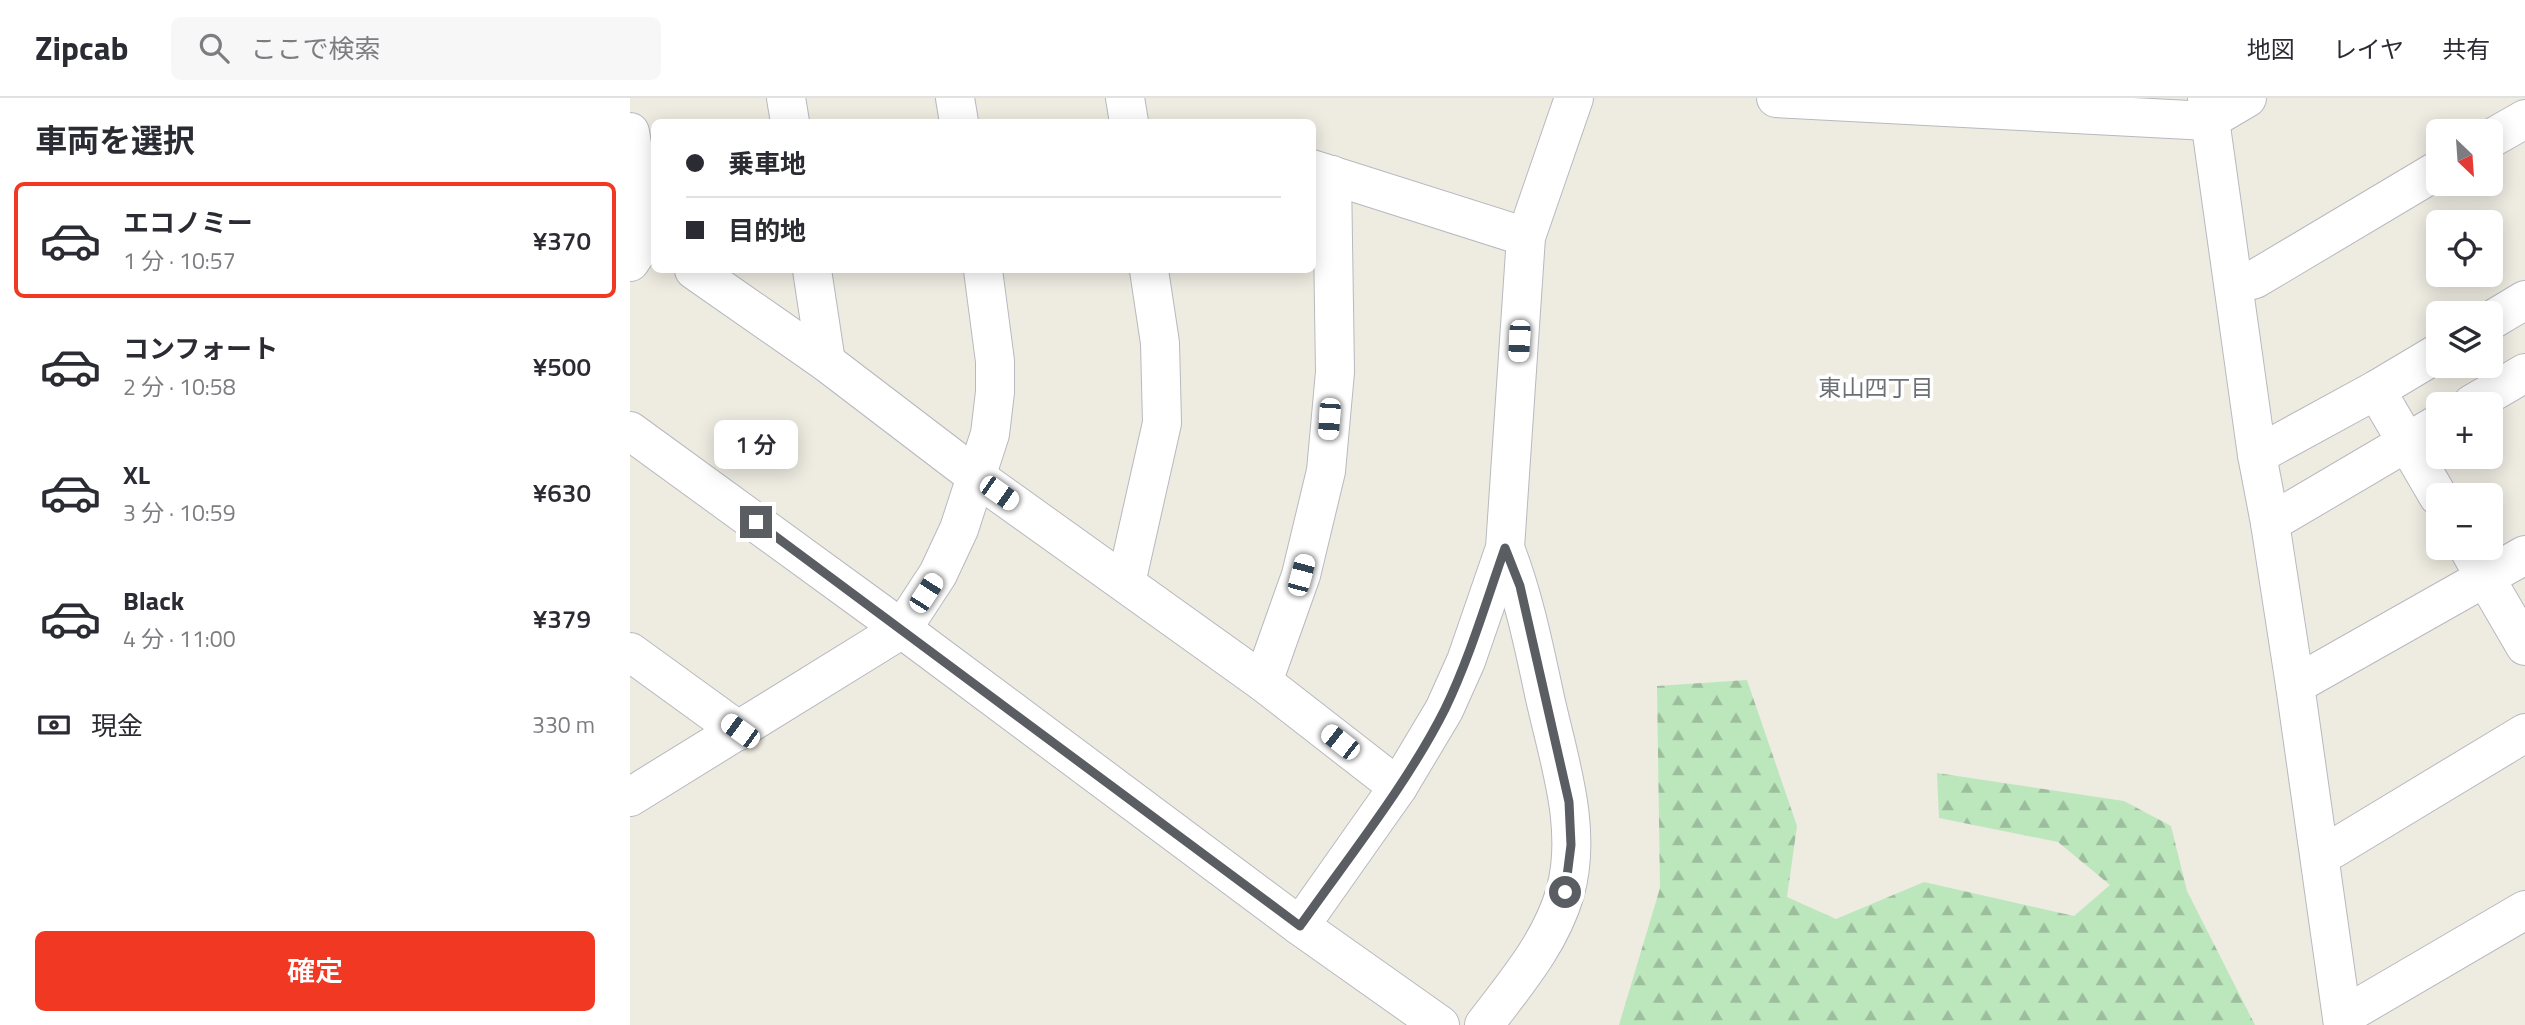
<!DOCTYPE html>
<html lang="ja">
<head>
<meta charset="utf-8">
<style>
	body { margin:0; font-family:"Titillium Web","Noto Sans JP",sans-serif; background:#f7f7f7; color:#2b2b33; height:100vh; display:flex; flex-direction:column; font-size:26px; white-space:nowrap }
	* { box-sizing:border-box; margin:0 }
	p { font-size:23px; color:#7c7c81 }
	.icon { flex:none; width:38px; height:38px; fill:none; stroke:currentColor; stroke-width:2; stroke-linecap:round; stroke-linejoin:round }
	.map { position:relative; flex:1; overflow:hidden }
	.drawer { display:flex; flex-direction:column; background:#fff; width:630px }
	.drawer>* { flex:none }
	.hud { position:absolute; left:21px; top:21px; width:665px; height:154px; border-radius:10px; box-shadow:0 4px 18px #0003; display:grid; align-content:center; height:154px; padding:0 35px; background:#fff }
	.needle { width:46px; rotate:155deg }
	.fabs { position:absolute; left:1796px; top:21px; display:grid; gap:14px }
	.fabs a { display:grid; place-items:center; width:77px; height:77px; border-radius:10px; background:#fff; box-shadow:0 4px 18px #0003; font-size:35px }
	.end { position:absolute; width:32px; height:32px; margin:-16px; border:9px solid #5a5e63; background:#fff; box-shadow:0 0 0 4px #fff }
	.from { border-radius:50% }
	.bubble { position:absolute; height:49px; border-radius:10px; background:#fff; box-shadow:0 4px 18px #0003; font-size:23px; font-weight:600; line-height:49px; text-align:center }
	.car { position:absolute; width:21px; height:42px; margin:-21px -10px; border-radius:9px; box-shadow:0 0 5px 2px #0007; background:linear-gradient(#fff 24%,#345 0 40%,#fff 0 76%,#345 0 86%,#fff 0) }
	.hud b { display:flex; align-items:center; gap:24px; height:66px; font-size:26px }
	.hud b+b { border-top:2px solid #e1e1e2 }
	.hud i { width:18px; height:18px; background:#2b2b33 }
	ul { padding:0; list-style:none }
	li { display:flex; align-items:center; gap:21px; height:116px; margin:0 14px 10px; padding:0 21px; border:4px solid transparent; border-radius:10px }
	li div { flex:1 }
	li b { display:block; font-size:26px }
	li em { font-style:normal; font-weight:600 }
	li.on { border-color:#f13823 }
	li>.icon { width:63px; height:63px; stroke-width:1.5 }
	h2 { padding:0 35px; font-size:32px; line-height:84px }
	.pay { display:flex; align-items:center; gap:18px; height:77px; padding:0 35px; font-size:26px }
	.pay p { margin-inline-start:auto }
	.primary-button { display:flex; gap:14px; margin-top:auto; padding:14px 35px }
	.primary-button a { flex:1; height:80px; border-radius:10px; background:#f13823; color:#fff; font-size:28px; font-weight:600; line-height:80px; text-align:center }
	header { display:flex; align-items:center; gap:42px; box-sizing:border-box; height:98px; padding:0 35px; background:#fff; border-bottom:2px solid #e1e1e2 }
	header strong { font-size:33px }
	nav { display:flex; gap:38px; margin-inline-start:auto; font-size:24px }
	.search { width:490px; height:63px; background:#f7f7f7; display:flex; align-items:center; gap:18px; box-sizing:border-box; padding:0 24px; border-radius:10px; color:#7c7c81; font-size:26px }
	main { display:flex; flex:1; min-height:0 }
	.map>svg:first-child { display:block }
	.forest { fill:url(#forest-firs) }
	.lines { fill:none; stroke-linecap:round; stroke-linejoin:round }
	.minor-casing { stroke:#b7b9bf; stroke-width:40 }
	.minor { stroke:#fff; stroke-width:38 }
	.route { stroke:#5a5e63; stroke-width:9 }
	.labels { text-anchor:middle; stroke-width:7; stroke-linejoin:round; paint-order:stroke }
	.neighbourhood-label { font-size:23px; fill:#6b7075; stroke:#fff }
</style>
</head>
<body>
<header>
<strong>Zipcab</strong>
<div class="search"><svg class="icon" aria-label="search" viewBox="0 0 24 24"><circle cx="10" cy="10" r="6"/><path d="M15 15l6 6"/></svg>ここで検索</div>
<nav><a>地図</a><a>レイヤ</a><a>共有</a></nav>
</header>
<main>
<section class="drawer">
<h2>車両を選択</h2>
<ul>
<li class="on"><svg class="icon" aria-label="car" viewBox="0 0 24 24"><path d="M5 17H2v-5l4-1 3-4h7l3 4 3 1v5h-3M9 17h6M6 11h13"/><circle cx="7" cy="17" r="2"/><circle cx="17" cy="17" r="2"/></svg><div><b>エコノミー</b><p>1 分 · 10:57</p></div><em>¥370</em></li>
<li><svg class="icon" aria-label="car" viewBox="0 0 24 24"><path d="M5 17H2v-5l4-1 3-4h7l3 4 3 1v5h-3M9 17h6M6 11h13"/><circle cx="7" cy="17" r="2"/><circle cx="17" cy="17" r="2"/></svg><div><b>コンフォート</b><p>2 分 · 10:58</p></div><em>¥500</em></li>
<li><svg class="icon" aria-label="car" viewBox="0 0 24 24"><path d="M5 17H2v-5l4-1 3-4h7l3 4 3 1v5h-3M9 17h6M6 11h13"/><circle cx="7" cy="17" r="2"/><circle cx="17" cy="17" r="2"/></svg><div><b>XL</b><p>3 分 · 10:59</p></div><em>¥630</em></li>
<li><svg class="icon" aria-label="car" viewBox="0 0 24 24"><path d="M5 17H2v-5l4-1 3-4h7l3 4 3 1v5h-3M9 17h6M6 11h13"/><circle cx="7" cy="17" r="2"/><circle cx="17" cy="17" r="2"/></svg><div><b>Black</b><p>4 分 · 11:00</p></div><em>¥379</em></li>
</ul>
<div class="pay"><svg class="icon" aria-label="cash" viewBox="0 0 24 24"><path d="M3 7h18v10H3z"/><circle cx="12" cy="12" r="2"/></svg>現金<p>330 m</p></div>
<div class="primary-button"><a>確定</a></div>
</section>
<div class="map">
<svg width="1895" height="927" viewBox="0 0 1895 927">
	<defs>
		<pattern id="forest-firs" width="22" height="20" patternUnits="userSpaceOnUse" patternTransform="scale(1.75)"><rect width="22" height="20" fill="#bce7bd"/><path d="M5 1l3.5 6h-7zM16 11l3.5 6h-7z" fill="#9cbe9d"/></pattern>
	</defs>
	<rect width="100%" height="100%" fill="#eeebe1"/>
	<polygon class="forest" points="1117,582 1167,728 1157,799 1206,821 1294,784 1444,818 1480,787 1428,744 1309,720 1307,675 1494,703 1541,728 1557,793 1625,927 989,927 1030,790 1027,588"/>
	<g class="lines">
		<defs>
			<g id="minor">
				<polyline points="156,0 160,24"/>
				<polyline points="325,0 329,24"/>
				<polyline points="495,0 499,24"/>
				<polyline points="1146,0 1578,23 1617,0"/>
				<polyline points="1577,0 1627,357 1640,425 1665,587 1713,927"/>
				<polyline points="0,34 17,139 0,164"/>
				<polyline points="1860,41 1895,21"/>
				<polyline points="682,71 896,139"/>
				<polyline points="64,172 196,264 348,380 633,584 768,689"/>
				<polyline points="182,172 196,264"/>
				<polyline points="1604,187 1625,181 1808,72"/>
				<polyline points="1860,223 1895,202"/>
				<polyline points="1746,292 1808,398"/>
				<polyline points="1842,306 1895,275"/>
				<polyline points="0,333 272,531 670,828 810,927"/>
				<polyline points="1627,357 1746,292 1808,255"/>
				<polyline points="1640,425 1808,326"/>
				<polyline points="1838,450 1895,548"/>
				<polyline points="496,485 532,325 530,245 519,172"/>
				<polyline points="0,554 109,633"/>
				<polyline points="633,584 671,477 696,373 705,274 702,77"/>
				<polyline points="1665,587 1895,457"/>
				<polyline points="0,699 272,531 308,476 329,431 360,336 365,294 365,263 353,172"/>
				<polyline points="1689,753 1703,751 1895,635"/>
				<polyline points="670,828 768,689 814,612 836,563 875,450 896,139 944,0"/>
				<polyline points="1712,919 1895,812"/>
				<path d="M 854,927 C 885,886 920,846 935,795 C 953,731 929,663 915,600 C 904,549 894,499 875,450"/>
			</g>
		</defs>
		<use href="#minor" class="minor-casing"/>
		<use href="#minor" class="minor"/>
	</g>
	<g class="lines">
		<path class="route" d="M 126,424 L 670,828 C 718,760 778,685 815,611 C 840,559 856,504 875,450 L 890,488 L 939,704 L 941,747 L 935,794"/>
	</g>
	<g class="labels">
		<g class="neighbourhood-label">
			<text x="1246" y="298">東山四丁目</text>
		</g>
	</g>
</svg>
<div class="fabs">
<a><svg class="needle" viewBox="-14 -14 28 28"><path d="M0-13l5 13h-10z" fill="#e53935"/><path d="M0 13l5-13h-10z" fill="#7c7c81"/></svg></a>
<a><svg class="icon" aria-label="locate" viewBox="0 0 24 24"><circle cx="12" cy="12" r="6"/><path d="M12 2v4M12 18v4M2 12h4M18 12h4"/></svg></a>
<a><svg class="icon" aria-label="layers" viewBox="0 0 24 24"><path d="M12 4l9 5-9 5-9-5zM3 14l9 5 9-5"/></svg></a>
<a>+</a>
<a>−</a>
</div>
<i class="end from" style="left:935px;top:794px"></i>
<i class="end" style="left:126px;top:424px"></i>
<div class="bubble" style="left:84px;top:322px;width:84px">1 分</div>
<i class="car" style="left:889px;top:243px;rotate:183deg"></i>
<i class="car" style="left:699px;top:321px;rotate:184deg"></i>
<i class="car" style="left:369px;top:395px;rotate:125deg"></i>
<i class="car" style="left:671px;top:477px;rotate:15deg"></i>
<i class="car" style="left:296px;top:495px;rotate:33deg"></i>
<i class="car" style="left:110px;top:633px;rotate:306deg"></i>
<i class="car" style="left:710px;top:644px;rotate:308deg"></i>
<div class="hud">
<b><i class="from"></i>乗車地</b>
<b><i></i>目的地</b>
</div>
</div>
</main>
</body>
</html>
